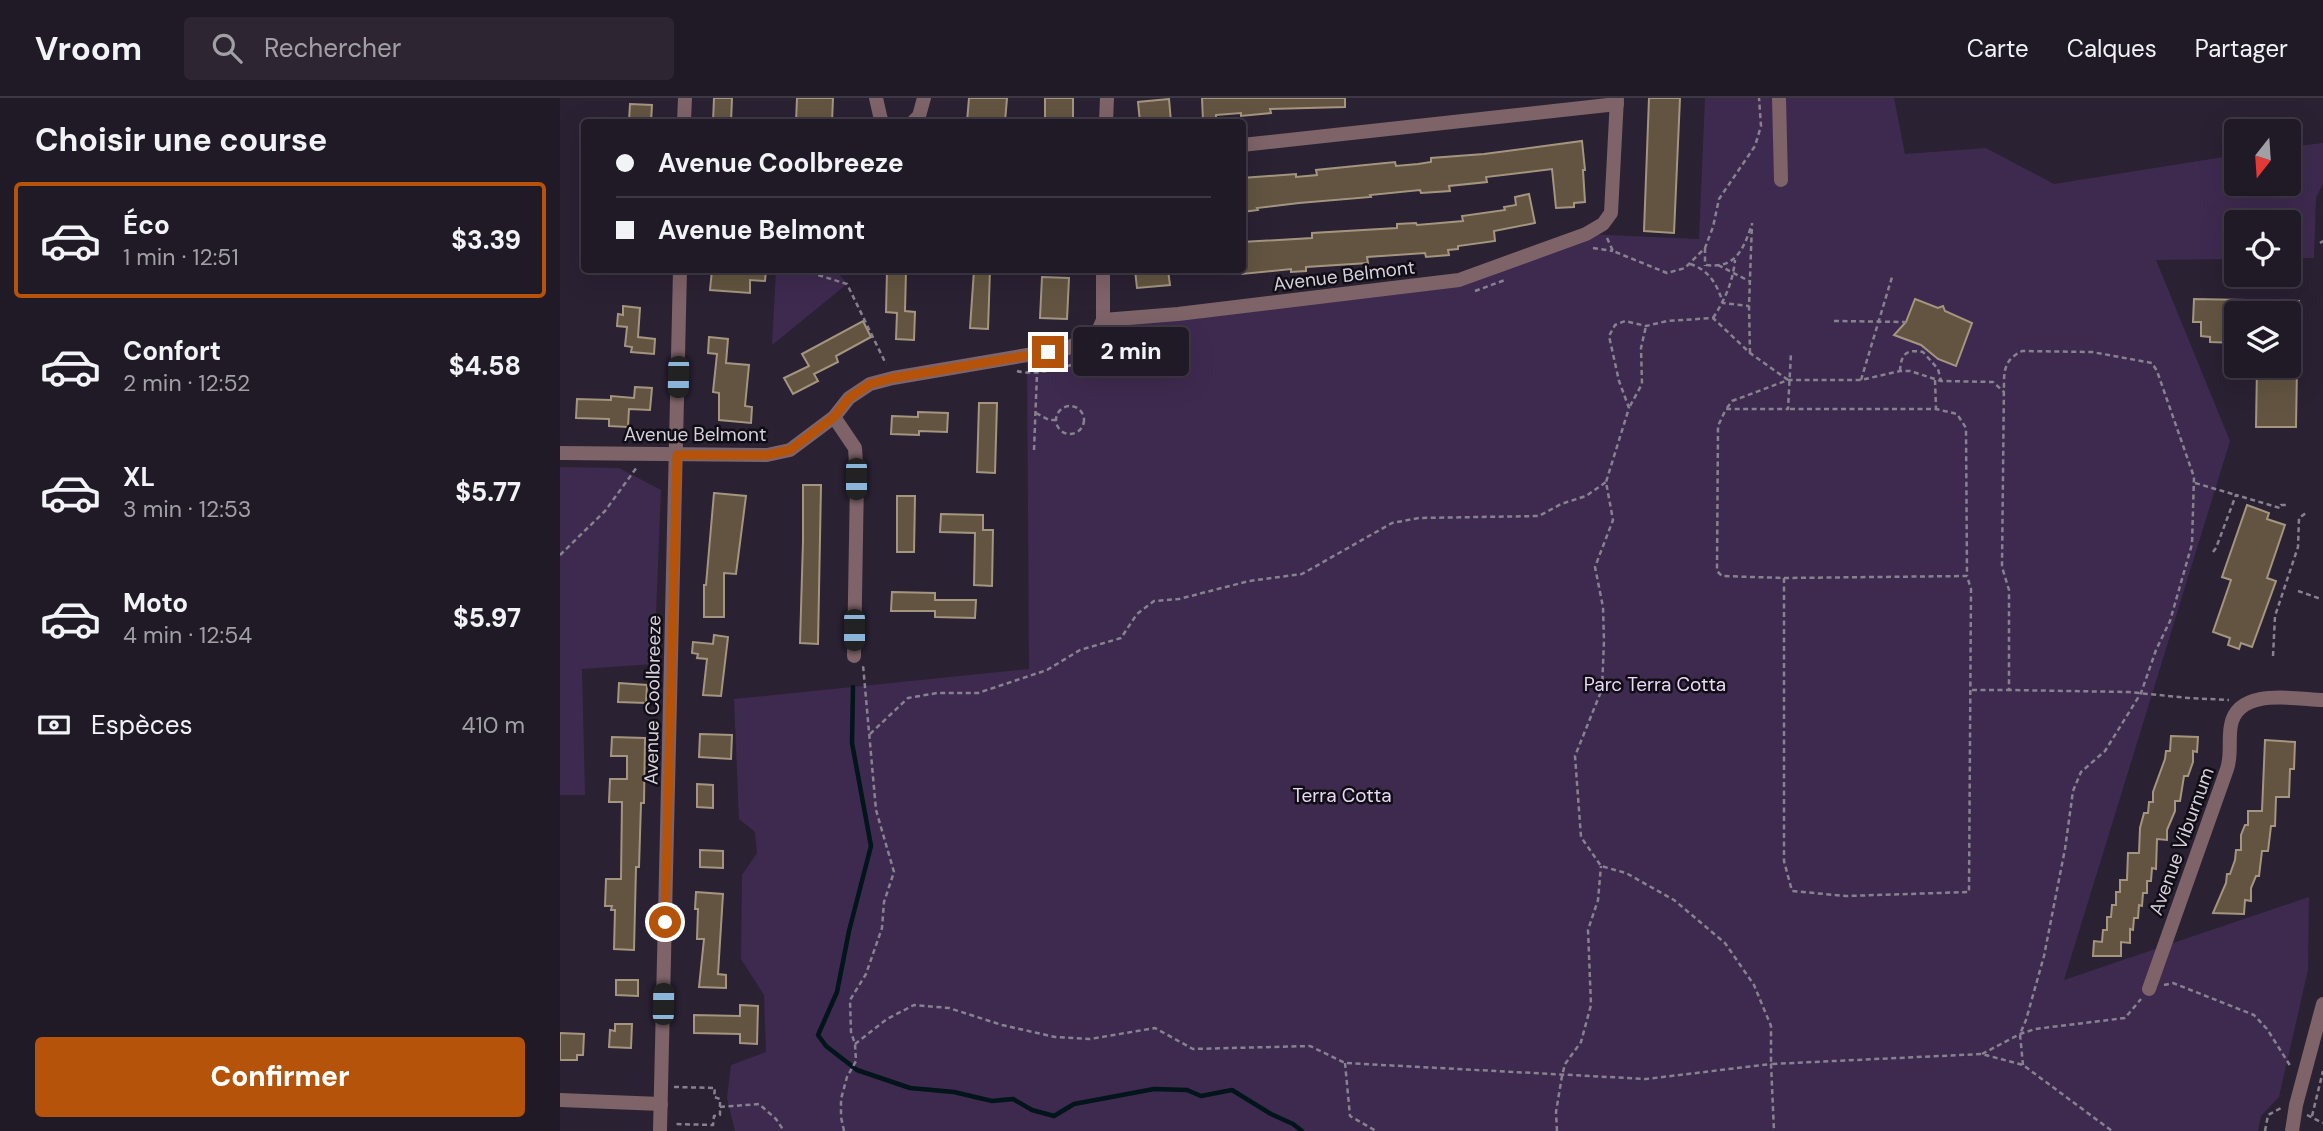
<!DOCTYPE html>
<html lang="fr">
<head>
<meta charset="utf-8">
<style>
	body { margin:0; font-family:"DM Sans",sans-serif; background:#2d2632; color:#f1f3f6; height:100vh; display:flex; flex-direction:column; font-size:26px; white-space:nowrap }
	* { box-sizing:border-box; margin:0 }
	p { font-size:23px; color:#a2a0a7 }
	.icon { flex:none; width:38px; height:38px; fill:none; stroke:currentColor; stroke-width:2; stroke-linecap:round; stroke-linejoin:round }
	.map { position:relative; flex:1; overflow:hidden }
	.sheet { display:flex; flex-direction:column; background:#201926; width:560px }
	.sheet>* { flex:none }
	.top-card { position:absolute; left:21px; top:21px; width:665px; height:154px; border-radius:7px; box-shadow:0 7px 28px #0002,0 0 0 2px #3d3843; display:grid; align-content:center; height:154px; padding:0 35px; background:#201926 }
	.needle { width:46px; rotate:197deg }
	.fabs { position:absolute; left:1664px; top:21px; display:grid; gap:14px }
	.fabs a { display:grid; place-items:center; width:77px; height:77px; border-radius:7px; background:#201926; box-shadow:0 7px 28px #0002,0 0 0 2px #3d3843; font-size:35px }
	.end { position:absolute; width:32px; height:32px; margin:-16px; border:9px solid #b45309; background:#fff; box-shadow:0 0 0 4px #fff }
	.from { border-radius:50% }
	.bubble { position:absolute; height:49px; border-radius:7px; background:#201926; box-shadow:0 7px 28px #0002,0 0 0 2px #3d3843; font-size:23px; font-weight:800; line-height:49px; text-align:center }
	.car { position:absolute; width:21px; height:42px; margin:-21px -10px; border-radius:9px; box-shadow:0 0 5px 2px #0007; background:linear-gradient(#222 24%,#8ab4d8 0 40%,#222 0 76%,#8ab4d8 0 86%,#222 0) }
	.top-card b { display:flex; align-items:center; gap:24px; height:66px; font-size:26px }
	.top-card b+b { border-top:2px solid #3d3843 }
	.top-card i { width:18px; height:18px; background:#f1f3f6 }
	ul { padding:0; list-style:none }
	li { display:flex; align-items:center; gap:21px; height:116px; margin:0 14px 10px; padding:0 21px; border:4px solid transparent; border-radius:7px }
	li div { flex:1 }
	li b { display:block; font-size:26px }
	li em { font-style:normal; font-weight:800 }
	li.selected { border-color:#b45309 }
	li>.icon { width:63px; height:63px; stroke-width:1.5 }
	h2 { padding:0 35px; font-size:32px; line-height:84px }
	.pay { display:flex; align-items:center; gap:18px; height:77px; padding:0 35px; font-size:26px }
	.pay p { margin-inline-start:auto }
	.cta { display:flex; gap:14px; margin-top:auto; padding:14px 35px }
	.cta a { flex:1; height:80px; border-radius:7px; background:#b45309; color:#fff; font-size:28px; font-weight:800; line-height:80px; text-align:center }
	header { display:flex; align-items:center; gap:42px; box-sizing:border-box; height:98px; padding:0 35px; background:#201926; border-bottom:2px solid #3d3843 }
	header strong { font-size:33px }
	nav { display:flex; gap:38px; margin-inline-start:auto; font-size:24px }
	.search { width:490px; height:63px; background:#2d2632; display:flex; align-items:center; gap:18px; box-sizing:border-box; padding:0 24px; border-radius:7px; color:#a2a0a7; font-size:26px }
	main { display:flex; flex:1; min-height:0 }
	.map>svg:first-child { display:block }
	.green { fill:#3e2a4f }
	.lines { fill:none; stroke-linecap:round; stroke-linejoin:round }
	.stream { stroke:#01151a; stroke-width:4.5 }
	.building { fill:#625440; stroke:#a4957f; stroke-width:2 }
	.path { stroke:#88818f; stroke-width:2.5; stroke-dasharray:5 3.5; stroke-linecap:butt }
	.minor { stroke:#7e6368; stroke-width:14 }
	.tertiary { stroke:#7e6368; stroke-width:14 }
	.route { stroke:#b45309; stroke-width:9 }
	.labels { text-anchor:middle; stroke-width:5; stroke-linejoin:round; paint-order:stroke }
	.street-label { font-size:19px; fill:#d6d0dc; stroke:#110d15 }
	.park-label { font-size:19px; fill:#e8d9f6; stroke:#110d15 }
</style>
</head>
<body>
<header>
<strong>Vroom</strong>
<div class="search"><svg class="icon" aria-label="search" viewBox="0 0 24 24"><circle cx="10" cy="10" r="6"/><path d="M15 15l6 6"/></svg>Rechercher</div>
<nav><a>Carte</a><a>Calques</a><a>Partager</a></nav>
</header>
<main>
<section class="sheet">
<h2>Choisir une course</h2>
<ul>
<li class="selected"><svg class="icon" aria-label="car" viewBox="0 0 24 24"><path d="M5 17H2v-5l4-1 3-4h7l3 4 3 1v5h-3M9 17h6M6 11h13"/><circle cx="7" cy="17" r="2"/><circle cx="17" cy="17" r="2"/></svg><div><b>Éco</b><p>1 min · 12:51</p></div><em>$3.39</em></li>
<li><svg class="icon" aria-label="car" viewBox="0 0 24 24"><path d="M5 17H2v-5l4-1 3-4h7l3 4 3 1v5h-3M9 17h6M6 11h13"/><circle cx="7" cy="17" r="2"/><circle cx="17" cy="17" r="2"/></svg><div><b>Confort</b><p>2 min · 12:52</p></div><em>$4.58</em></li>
<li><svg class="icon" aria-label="car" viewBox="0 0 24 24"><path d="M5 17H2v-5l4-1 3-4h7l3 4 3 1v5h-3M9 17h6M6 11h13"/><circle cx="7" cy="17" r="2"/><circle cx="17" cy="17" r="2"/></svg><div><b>XL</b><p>3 min · 12:53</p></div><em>$5.77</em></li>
<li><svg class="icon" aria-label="car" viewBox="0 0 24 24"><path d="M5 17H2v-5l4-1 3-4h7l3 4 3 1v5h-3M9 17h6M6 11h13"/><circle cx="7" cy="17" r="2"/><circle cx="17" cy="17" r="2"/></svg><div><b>Moto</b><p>4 min · 12:54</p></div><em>$5.97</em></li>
</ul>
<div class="pay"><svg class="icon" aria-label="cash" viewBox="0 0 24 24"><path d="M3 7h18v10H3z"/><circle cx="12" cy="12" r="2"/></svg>Espèces<p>410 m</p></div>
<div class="cta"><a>Confirmer</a></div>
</section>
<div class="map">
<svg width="1763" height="1033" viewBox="0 0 1763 1033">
	<rect width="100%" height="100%" fill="#2a2133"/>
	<g class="green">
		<polygon points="1145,0 1334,0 1345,56 1426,50 1494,86 1676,57 1676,86 1729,86 1729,49 1763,45 1763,86 1756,100 1754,160 1729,160 1729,124 1676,124 1676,161 1596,162 1670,343 1504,882 1749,799 1748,872 1719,999 1701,1018 1698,1033 175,1033 167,1000 171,967 206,954 204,897 181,861 182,777 197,755 195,734 179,721 174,601 469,571 467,259 508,250 543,222 899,182 1026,136 1139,141"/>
		<polygon points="216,172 276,172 287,186 212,247"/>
		<polygon points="0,369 59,370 101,392 94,566 22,571 25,697 0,697"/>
	</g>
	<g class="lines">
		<polyline class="stream" points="293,589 292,645 311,748 289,833 277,894 258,937 266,948 297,972 350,990 394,994 432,1003 453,1001 472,1012 494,1018 514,1006 594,991 627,992 641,998 672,992 711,1016 733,1026 742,1033"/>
	</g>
	<g class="building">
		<polygon points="154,0 172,0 171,24 153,24"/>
		<polygon points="237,0 273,0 272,24 236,24"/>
		<polygon points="409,0 447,0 445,24 407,24"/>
		<rect x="485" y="0" width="28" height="24"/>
		<polygon points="642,0 785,0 785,9 710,11 711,15 681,18 681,15 656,17 656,22 643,23"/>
		<polygon points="1089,0 1120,0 1114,135 1084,133"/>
		<polygon points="609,1 611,24 580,24 578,4"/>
		<polygon points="70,6 92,7 91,24 69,23"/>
		<polygon points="1022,43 1025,72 1023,72 1025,104 1014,105 1014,109 996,110 992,71 926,79 927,84 889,88 890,93 861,95 860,92 810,97 811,99 739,105 697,110 698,112 682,114 682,80 736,76 736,79 757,77 756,72 835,64 836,68 858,66 871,64 871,60 924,56"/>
		<polygon points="969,96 975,125 934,133 935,143 898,148 898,151 888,152 889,157 866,159 865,155 807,159 808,165 746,169 746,173 731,174 731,171 682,176 682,144 752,140 752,135 837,130 837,126 856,125 857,127 903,123 902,118 945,112 944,109 956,107 955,99"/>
		<polygon points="152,172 206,172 205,183 190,182 190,195 150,192"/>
		<polygon points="414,172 430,172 428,231 410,230"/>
		<polygon points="575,172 608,172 610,187 577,190"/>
		<polygon points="327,173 346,173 345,213 355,214 354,242 336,241 337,215 326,214"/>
		<polygon points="482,179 509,180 507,221 480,220"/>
		<polygon points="1355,201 1378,210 1383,208 1385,213 1412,225 1396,268 1378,261 1361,247 1334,237 1346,224"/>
		<polygon points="1634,201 1739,203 1738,215 1676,215 1676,245 1650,244 1650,239 1641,238 1641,224 1633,224"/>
		<polygon points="63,208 80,210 78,239 95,241 94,256 71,254 72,249 65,248 67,229 57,228 58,216 63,217"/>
		<polygon points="303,223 311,239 276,258 278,264 254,276 258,283 233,296 224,280 249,268 242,256"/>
		<polygon points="149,239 168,241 166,265 189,267 185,308 192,309 191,325 159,322 159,295 153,294 157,256 148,255"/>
		<polygon points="1697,268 1737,268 1736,329 1696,329"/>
		<polygon points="75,289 92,290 90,312 69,311 68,329 49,328 49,321 16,320 17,301 51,302 51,298 74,300"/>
		<polygon points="419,305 437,305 435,375 417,374"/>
		<polygon points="358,314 388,315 387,334 359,333 359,337 331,336 332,318 358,319"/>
		<polygon points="243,387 261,387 258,546 240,545 243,443"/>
		<polygon points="154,395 186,398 176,476 164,475 164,519 144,519 144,487 146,487"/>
		<polygon points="337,398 355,398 354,454 337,454"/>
		<polygon points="1687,407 1709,415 1707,421 1725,427 1707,480 1716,483 1692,549 1681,545 1679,551 1668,547 1670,540 1653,534 1671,482 1662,479"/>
		<polygon points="381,416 423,417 423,432 433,432 432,488 414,487 415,435 380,434"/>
		<polygon points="332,494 375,495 375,502 416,502 415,520 375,519 375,513 331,513"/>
		<polygon points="154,537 168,539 161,598 143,597 147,561 137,560 138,556 132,555 133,544 153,546"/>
		<polygon points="59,585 87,587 86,605 58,604"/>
		<polygon points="140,636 172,637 171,661 139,659"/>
		<polygon points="1611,638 1638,639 1637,654 1633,653 1633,664 1628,678 1624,678 1620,703 1615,703 1615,713 1607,732 1607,742 1597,741 1596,771 1592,770 1591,783 1587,783 1587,795 1583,795 1582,808 1579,807 1578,820 1574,820 1573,832 1570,831 1570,845 1561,844 1561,858 1533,858 1534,843 1542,844 1543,832 1547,832 1547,819 1551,819 1552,807 1556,807 1556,794 1560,794 1560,782 1567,782 1568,755 1579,755 1580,730 1584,715 1588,715 1589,704 1593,704 1593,694 1605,661 1606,653 1610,653"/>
		<polygon points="52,639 85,640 84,705 81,705 79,769 76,769 74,852 54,851 55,812 51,812 52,808 45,808 46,781 61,781 62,704 49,704 50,681 67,681 67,658 51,658"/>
		<polygon points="1705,642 1735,644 1734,671 1730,671 1729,699 1716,699 1715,728 1711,728 1708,753 1702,753 1699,778 1696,778 1691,790 1691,803 1685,802 1684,816 1653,815 1666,785 1667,776 1670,776 1675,762 1676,752 1681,752 1681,737 1685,727 1688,727 1688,713 1702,713"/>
		<polygon points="137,686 153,687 153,710 137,709"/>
		<polygon points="140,752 163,753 163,770 140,769"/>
		<polygon points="136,794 163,796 158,876 166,877 166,890 139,889 144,841 137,841 138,811 135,811"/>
		<polygon points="56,882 78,882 78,898 56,897"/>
		<polygon points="180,907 198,908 197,946 180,945 180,936 134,935 134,917 180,918"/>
		<polygon points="55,926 72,926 71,950 49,949 50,932 55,933"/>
		<polygon points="0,935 24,936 23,957 17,957 17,962 0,962"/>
	</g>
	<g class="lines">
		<g class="path">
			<polyline points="1047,140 1053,153 1107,175 1125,170 1145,150 1153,129 1159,101 1195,48 1201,28 1199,0"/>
			<polyline points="1760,145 1763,143"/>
			<polyline points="1033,150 1053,153"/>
			<polyline points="1145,150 1145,168"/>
			<path d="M 1130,166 C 1149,172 1157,186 1163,205 L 1189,208"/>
			<path d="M 1146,167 C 1175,171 1183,152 1191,129"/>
			<polyline points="1158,167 1189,183"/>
			<polyline points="242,172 287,186 326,266"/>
			<polyline points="915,193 945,182"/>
			<path d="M 1153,220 C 1165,202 1173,183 1175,162"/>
			<polyline points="1274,223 1346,224"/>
			<polyline points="1190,255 1189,208 1192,125"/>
			<path d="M 457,273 C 475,279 516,267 532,259 C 549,250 564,240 582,234"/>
			<path d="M 1340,273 C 1341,256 1346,251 1363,254 L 1378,271 L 1381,283"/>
			<polyline points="1228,282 1190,255 1153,220 1107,223 1086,228 1065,223 1055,227 1049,238 1059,283 1069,310 1046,384 1053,422 1035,469 1043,509 1044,543 1042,591 1015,658 1021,739 1041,768 1066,775 1114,802 1165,845 1194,887 1211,928 1211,966 1422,956 1463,967 1552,1033"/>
			<polyline points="1301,282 1332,179"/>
			<polyline points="1375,282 1376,310"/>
			<polyline points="1070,308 1082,286 1081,250 1086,228"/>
			<circle cx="510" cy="322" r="14"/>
			<polyline points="1167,310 1172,303 1228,282 1301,282 1340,273 1350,273 1381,283 1433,284 1444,294"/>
			<polyline points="1230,311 1376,311 1397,316 1406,330 1407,478"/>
			<polyline points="476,315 489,322 496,322"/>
			<polyline points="474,352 477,275"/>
			<polyline points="1635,385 1676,397"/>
			<polyline points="1653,454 1656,450 1676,397 1720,410 1721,407 1726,407"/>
			<polyline points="0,457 45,413 77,369"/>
			<polyline points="1224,480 1407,478 1411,491 1409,794 1286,798 1232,793 1224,763 1224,480 1162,478 1157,473 1158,328 1166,311 1228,311 1231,255"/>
			<polyline points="1738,493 1761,501"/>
			<polyline points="1713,558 1715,518 1738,449 1739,420 1747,414"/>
			<polyline points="1412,592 1449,592"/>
			<polyline points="310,636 348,600 377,595 418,595 487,572 520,552 561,540 577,516 594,503 619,501 689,483 742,476 832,425 859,420 979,418 1001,406 1026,398 1046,384"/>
			<polyline points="1604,887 1613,885 1694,917 1707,931 1731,969"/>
			<polyline points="295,946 327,921 354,907 389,910 442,927 495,939 530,941 595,930 633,951 750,948 785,965 1086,981 1211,966 1214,1033"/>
			<polyline points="1422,956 1460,936 1475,931 1565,920 1581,901"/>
			<polyline points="785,965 790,1018 816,1033"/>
			<path d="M 1463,967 L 1460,936 L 1466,922 L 1484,858 L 1505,751 L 1513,693 L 1521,674 L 1545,653 L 1581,595 L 1596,552 L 1610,523 L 1632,446 L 1634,379 L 1597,273 L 1592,265 L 1532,254 L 1462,253 C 1448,260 1444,268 1444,284 L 1442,469 L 1449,492 L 1449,592 L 1569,594 L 1628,600 L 1669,602"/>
			<polyline points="114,989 155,990 154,999 160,1001 160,1017 154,1018 153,1027 115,1026"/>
			<polyline points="160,1009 199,1006 216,1021 224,1033"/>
			<polyline points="1747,1017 1763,1025"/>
			<polyline points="1752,1018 1763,973"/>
			<polyline points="284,1033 281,1019 281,1001 287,979 296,963 295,946 291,934 290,902 306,876 322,830 324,804 334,774 316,712 303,567"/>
			<polyline points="997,1033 996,1014 1002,978 1005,966 1021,944 1031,907 1028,832 1038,802 1041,768"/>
			<polyline points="1705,1033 1708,1017 1721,1010"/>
		</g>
		<g class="minor">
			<polyline points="316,0 321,22 323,24"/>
			<polyline points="1219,0 1221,82"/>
			<polyline points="124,24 125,0"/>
			<polyline points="353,24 359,18 364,0"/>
			<polyline points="546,24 547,0"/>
			<polyline points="682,47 1057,6"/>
			<polyline points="543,222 543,172"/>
			<polyline points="274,319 295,350 297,381 294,558"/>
			<polyline points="0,355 207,357 230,352 274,319 289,300 310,286 333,280 508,250 538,233 543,222 618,216 899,182 1026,136 1043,126 1051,115 1057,0"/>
			<path d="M 1589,891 L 1667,671 C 1672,657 1668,642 1671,627 C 1678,589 1734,601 1763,602"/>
			<polyline points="0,1002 101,1006"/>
			<polyline points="100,1033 120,172"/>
		</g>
		<polyline class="tertiary" points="1732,1033 1736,1007 1763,906"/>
	</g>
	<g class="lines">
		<polyline class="route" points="105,824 117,357 207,357 230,352 274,319 289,300 310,286 333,280 488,254"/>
	</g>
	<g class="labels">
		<g class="street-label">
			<text transform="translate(784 177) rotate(-7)" y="7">Avenue Belmont</text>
			<text x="135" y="343">Avenue Belmont</text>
			<text transform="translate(92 602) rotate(-89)" y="7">Avenue Coolbreeze</text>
			<text transform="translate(1621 743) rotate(-70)" y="7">Avenue Viburnum</text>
		</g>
		<g class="park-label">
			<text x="1095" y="593">Parc Terra Cotta</text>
			<text x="782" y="704">Terra Cotta</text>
		</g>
	</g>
</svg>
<div class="fabs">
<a><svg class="needle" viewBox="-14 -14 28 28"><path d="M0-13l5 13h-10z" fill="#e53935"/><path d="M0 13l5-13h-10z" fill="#a2a0a7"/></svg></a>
<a><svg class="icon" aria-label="locate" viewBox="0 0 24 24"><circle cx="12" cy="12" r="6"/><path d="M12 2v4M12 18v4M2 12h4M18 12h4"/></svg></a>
<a><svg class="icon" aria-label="layers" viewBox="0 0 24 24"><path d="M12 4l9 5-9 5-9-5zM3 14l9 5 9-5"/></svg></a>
</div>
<i class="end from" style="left:105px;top:824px"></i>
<i class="end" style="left:488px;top:254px"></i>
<div class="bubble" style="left:513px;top:229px;width:116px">2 min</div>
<i class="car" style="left:118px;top:279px;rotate:181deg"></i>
<i class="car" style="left:296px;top:381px;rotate:180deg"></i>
<i class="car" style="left:294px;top:532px;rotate:180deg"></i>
<i class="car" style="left:103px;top:906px;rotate:1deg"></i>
<div class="top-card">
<b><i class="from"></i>Avenue Coolbreeze</b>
<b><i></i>Avenue Belmont</b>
</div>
</div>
</main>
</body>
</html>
